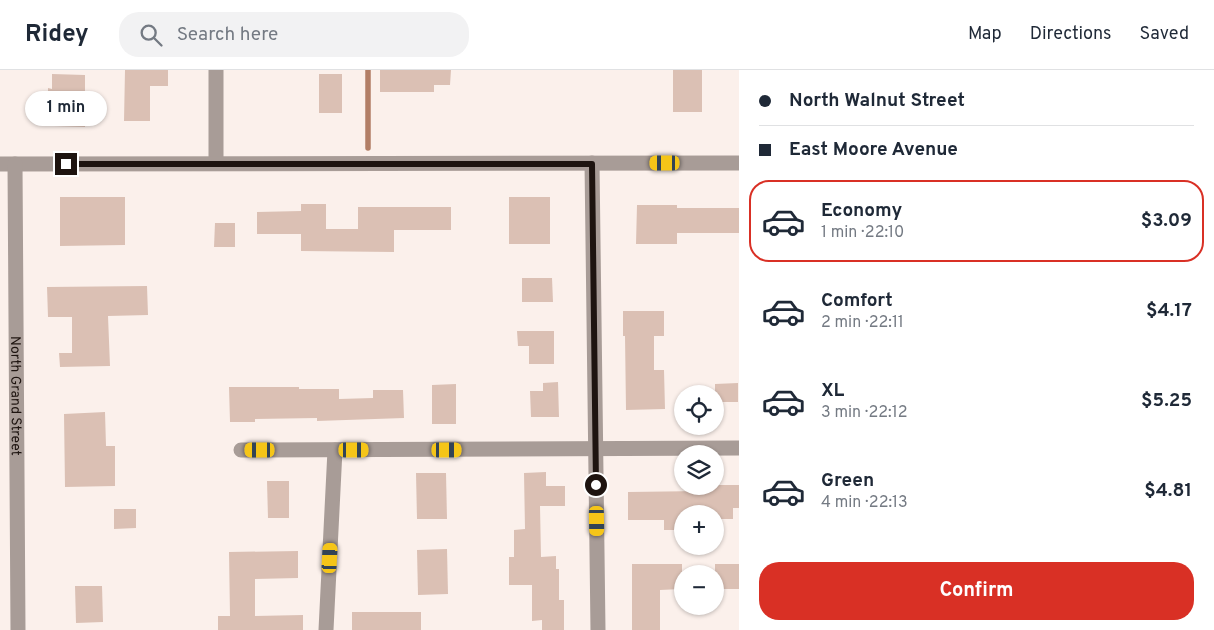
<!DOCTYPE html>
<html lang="en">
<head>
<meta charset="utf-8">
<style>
	body { margin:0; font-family:Overpass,sans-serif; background:#f2f2f3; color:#1f2937; height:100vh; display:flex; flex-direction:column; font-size:19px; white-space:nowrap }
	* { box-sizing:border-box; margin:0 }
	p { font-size:16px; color:#747a83 }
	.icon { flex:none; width:28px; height:28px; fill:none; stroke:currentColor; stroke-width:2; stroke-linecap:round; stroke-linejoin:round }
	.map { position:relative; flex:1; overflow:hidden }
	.side { display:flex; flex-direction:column; background:#fff; width:475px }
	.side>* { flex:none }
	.hud { display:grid; align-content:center; height:110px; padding:0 20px; background:#fff }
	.fabs { position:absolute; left:674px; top:315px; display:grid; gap:10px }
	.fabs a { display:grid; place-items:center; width:50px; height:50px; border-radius:50%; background:#fff; box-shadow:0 1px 4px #0004; font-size:25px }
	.end { position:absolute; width:22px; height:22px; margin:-11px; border:6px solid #1e1410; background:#fff; box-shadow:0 0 0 2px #fff }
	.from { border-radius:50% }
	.bubble { position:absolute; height:35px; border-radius:18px; background:#fff; box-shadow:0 1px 4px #0004; font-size:16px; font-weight:700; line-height:35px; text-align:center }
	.car { position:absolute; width:15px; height:30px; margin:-15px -8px; border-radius:6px; box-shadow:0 0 4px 1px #0007; background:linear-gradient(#f5c518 24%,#345 0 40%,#f5c518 0 76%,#345 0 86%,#f5c518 0) }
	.hud b { display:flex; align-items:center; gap:18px; height:48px; font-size:19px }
	.hud b+b { border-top:1px solid #e0e1e3 }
	.hud i { width:12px; height:12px; background:#1f2937 }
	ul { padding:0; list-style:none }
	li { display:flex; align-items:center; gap:15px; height:82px; margin:0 10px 8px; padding:0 10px; border:2px solid transparent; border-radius:20px }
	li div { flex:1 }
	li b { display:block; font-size:19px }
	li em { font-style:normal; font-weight:700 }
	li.selected { border-color:#d93025 }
	li>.icon { width:45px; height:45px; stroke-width:1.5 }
	.action { display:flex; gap:10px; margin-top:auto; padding:10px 20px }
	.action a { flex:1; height:58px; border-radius:20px; background:#d93025; color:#fff; font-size:20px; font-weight:700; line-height:58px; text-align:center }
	header { display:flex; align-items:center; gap:30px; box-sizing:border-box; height:70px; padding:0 25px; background:#fff; border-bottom:1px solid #e0e1e3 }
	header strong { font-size:24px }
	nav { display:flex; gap:28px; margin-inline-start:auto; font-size:18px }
	.search { width:350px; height:45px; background:#f2f2f3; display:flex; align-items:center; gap:12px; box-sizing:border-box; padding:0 18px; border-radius:20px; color:#747a83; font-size:19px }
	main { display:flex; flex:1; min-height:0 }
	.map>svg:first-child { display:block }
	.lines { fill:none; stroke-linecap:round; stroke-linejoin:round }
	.stream { stroke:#b27e66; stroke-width:5.5 }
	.building { fill:#dbc0b4 }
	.minor { stroke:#a89c97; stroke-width:15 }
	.route { stroke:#1e1410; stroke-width:6 }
	.labels { text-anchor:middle; stroke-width:4; stroke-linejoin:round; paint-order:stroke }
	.street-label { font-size:14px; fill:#1e1410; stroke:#fbf0eb }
</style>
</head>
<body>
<header>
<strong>Ridey</strong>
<div class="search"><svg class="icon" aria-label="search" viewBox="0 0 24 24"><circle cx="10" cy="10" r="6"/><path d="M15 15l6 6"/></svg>Search here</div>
<nav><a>Map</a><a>Directions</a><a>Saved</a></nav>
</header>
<main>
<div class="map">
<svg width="739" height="560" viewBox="0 0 739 560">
	<rect width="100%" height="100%" fill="#fbf0eb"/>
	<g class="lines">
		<polyline class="stream" points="368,78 368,0"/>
	</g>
	<g class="building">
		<polygon points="125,0 168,0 168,16 150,16 150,51 124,51"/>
		<polygon points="380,0 451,0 450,15 434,15 434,22 380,22"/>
		<rect x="673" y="0" width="29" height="42"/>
		<polygon points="52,4 85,5 85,57 54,56 54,44 48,44 48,18 52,19"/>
		<rect x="319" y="4" width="23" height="39"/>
		<polygon points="60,127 125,127 125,175 60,176"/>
		<rect x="509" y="127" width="41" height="47"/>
		<polygon points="301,134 326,134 326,159 358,159 358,137 451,137 451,160 394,160 394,182 301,181 301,164 257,164 257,142 301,141"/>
		<polygon points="637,135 677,135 677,138 739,138 739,163 677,163 677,174 636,174"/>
		<polygon points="215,153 235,153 235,177 214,177"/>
		<polygon points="522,208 552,208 553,232 522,232"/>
		<polygon points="147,216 148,245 108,246 110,296 60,297 59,283 72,283 72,247 48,247 47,217"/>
		<polygon points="623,241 664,241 664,266 654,266 654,300 664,300 665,339 626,340 625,266 623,266"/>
		<polygon points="517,261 554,261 554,294 529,294 529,276 518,276"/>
		<polygon points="558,312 559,347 531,347 530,321 543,321 543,313"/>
		<polygon points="738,313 738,332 715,332 715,314"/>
		<polygon points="456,314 456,354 432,354 432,315"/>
		<polygon points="229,317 299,317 299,319 339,319 339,329 373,328 373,320 403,320 404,348 317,351 317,348 255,349 255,352 230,352"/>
		<polygon points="105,342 106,376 115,376 115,416 65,417 64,344"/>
		<polygon points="546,402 546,416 565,416 565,436 540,436 541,487 556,486 556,499 559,499 559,530 564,530 564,560 542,560 542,550 532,551 532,515 509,515 509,487 514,487 514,460 525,459 524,403"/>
		<polygon points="416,403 446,403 447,449 417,449"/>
		<polygon points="267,411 289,411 289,448 268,448"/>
		<polygon points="715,415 739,415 739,438 733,438 733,449 715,449 715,444 682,444 682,460 664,460 664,450 628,450 628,422 703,421 703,416 715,416"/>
		<polygon points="114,439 136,439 136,458 114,459"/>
		<polygon points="447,479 448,524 418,525 417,480"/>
		<polygon points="298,481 298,508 255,509 255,546 303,545 303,560 218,560 218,546 230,546 229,482"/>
		<polygon points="632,494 682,494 682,519 660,520 660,560 632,560"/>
		<rect x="715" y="494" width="24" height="25"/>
		<polygon points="75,516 102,516 103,552 76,553"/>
		<rect x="352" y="542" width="69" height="18"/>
	</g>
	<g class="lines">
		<g class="minor">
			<polyline points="216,93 216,0"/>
			<polyline points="592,93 598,560"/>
			<polyline points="0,94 739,93"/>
			<path id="s1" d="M 15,94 L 18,560"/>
			<polyline points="241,380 739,378"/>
			<polyline points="326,560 335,380"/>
		</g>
	</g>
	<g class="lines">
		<polyline class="route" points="66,94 592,94 596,415"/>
	</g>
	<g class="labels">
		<g class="street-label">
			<text dy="5" stroke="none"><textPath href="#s1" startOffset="232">North Grand Street</textPath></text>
		</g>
	</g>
</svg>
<div class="fabs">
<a><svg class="icon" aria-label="locate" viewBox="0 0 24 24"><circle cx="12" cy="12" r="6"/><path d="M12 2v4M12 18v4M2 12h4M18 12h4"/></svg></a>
<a><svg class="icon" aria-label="layers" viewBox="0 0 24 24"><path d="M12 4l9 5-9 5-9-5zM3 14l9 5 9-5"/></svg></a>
<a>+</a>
<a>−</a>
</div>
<i class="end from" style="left:596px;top:415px"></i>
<i class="end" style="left:66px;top:94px"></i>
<div class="bubble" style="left:25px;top:21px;width:82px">1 min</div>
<i class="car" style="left:665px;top:93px;rotate:270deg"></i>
<i class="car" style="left:260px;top:380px;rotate:270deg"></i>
<i class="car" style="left:354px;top:380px;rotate:90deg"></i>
<i class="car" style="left:447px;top:380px;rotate:90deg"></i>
<i class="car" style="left:597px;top:451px;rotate:179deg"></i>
<i class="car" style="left:330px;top:488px;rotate:3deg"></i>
</div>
<section class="side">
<div class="hud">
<b><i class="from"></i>North Walnut Street</b>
<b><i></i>East Moore Avenue</b>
</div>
<ul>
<li class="selected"><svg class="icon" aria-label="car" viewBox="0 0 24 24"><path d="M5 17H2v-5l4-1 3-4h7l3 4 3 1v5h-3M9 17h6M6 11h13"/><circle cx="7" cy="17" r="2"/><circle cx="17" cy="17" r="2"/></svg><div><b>Economy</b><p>1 min · 22:10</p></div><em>$3.09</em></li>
<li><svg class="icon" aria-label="car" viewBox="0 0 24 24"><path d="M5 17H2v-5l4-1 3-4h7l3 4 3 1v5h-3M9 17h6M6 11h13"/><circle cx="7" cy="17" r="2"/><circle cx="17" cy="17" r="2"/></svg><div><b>Comfort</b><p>2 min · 22:11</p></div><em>$4.17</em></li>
<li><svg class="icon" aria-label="car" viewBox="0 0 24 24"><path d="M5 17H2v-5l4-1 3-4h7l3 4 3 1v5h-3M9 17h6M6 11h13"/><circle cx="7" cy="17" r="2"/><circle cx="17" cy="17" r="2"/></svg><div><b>XL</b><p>3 min · 22:12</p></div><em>$5.25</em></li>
<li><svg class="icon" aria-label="car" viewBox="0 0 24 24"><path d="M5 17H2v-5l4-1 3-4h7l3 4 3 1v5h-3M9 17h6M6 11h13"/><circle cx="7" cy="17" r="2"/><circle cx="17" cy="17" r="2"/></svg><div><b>Green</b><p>4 min · 22:13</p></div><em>$4.81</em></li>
</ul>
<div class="action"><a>Confirm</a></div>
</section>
</main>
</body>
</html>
